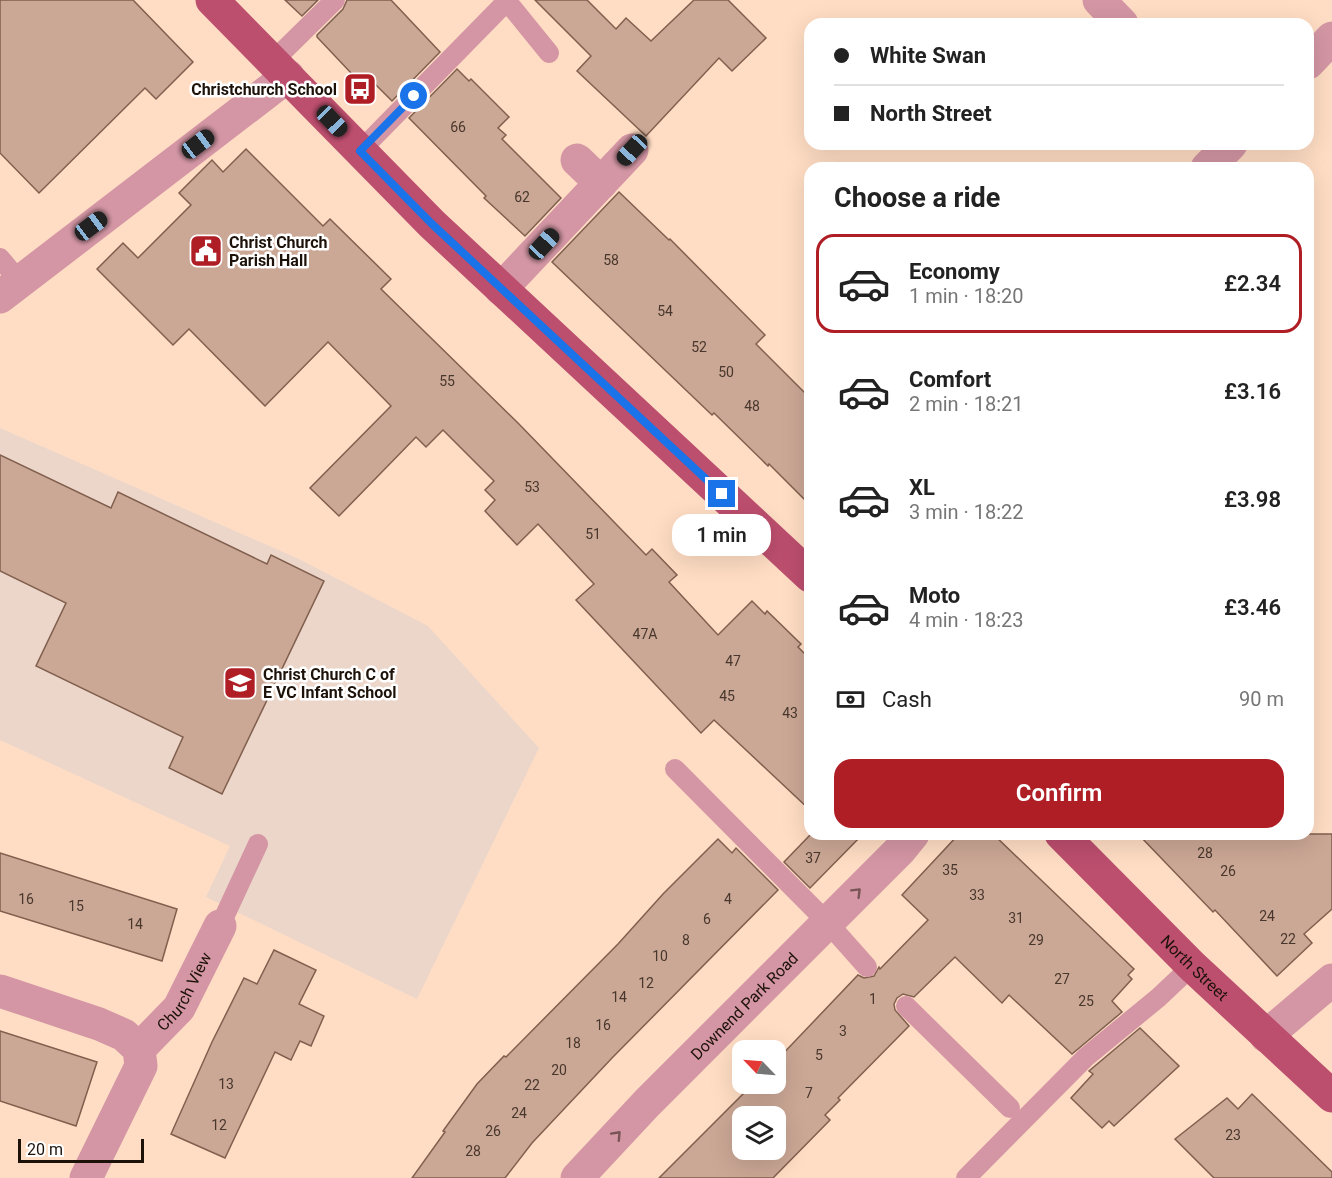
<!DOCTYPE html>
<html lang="en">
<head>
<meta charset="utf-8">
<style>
	body { margin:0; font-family:Roboto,sans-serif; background:#f2f2f2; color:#222; height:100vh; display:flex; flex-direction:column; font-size:22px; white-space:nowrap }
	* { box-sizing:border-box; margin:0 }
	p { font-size:20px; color:#767676 }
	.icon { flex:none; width:33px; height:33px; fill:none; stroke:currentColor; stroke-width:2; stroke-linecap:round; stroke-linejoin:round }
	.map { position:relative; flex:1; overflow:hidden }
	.drawer { position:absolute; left:804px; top:162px; width:510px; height:678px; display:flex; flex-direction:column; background:#fff; border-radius:18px; box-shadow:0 6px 24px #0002 }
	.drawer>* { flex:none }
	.guide { position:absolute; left:804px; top:18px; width:510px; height:132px; border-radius:18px; box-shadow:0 6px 24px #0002; display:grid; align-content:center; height:132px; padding:0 30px; background:#fff }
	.needle { width:39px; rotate:295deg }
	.controls { position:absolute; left:732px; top:1040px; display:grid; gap:12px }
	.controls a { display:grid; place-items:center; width:54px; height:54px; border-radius:12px; background:#fff; box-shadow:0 6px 24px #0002; font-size:30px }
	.scale { position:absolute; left:18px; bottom:15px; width:126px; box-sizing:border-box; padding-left:6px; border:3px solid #1d1209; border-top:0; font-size:16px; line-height:21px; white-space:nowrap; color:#1d1209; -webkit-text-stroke:4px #fff; paint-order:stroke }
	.end { position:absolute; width:27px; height:27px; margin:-14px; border:8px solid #1a73e8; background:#fff; box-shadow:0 0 0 3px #fff }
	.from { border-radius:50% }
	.bubble { position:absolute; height:42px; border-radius:18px; background:#fff; box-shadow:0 6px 24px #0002; font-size:20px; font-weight:600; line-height:42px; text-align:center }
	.car { position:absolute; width:18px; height:36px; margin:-18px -9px; border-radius:8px; box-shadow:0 0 4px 2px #0007; background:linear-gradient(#222 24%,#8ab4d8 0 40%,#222 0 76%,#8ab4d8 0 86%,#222 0) }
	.guide b { display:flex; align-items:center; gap:21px; height:57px; font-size:22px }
	.guide b+b { border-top:2px solid #e0e0e0 }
	.guide i { width:15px; height:15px; background:#222 }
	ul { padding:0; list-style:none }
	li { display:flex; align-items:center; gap:18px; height:99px; margin:0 12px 9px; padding:0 18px; border:3px solid transparent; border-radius:18px }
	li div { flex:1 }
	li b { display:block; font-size:22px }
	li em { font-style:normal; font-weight:600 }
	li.active { border-color:#af1d25 }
	li>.icon { width:54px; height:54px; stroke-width:1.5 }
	h2 { padding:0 30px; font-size:27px; line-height:72px }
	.pay { display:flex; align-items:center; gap:15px; height:66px; padding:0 30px; font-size:22px }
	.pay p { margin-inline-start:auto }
	.action { display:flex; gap:12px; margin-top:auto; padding:12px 30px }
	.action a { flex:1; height:69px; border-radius:18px; background:#af1d25; color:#fff; font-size:24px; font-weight:600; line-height:69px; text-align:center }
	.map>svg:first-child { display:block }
	.education { fill:#ecd6ca }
	.building { fill:#cba795; stroke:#805f4e; stroke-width:1.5; fill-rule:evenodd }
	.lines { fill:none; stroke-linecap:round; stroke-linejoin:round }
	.service { stroke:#d496a4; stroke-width:20 }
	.minor { stroke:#d496a4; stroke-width:33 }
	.primary { stroke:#bc4e6e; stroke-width:33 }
	.oneway { stroke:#785456 }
	.route { stroke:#1a73e8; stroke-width:8 }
	.labels { text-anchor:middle; stroke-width:5; stroke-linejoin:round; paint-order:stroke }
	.number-label { font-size:14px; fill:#48372c }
	.poi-label { font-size:16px; font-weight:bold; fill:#1d1209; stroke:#fff; text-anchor:start }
	.street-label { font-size:16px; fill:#1d1209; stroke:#fff }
</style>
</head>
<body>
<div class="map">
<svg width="1332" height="1178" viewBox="0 0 1332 1178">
	<rect width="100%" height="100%" fill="#ffddc4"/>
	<polygon class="education" points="0,428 299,559 428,626 539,748 417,999 206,897 230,846 0,740"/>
	<g class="building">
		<polygon points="0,0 133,0 193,62 156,99 145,88 39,193 0,153"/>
		<polygon points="285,0 318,0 302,16"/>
		<polygon points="347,0 391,0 440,52 392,101 375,84 368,91 317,37 317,35 343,9"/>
		<polygon points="535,0 587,0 616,29 626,18 651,41 694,0 728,0 766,38 732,71 719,58 646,136 577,71 591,56"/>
		<polygon points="457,69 469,81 471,79 509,117 498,128 506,135 502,139 561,198 525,236 484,198 486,196 409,118"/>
		<polygon points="246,149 323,226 330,219 391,279 381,289 518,423 646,555 652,549 677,575 669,582 718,635 752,601 765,614 767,611 801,644 798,647 810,659 810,810 714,720 701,733 576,600 594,584 538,524 517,545 485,511 495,500 485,490 494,481 443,430 426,447 416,437 339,516 310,488 391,406 328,342 265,406 189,329 173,345 97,269 123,243 138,258 191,205 179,193 212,160 223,172"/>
		<polygon points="619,192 669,240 670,239 765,335 756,344 810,398 810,505 769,464 768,466 714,413 712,415 552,262"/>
		<polygon points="0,455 111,508 118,492 267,564 271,555 324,581 222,794 169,768 183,737 36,666 66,603 0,571"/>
		<polygon points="811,834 863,834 810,888 784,862"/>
		<path d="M 959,834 L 993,834 L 1134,969 L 1128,975 L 1132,979 L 1112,1001 L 1122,1012 L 1072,1054 L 1009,995 L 1002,1003 L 955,957 L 914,997 L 903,994 L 897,998 L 894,1004 L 895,1010 L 909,1026 L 838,1098 L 840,1100 L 825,1115 L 830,1120 L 773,1178 L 659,1178 L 754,1083 L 776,1083 L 776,1061 L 858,975 L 864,978 L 874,976 L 879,967 L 880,969 L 928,920 L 902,895 ZM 742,1116 L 776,1116 L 776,1149 L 742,1149 Z"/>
		<polygon points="1138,834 1332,834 1332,909 1304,934 1312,943 1277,976 1215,910 1213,912"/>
		<polygon points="718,839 732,853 736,848 778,890 612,1058 532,1143 505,1178 412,1178 445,1132 443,1131 477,1084 504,1056 506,1057 618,944 663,894"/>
		<polygon points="0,853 177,909 162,961 0,911"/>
		<polygon points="274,950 316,970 299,1004 324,1016 311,1046 300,1041 291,1060 275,1052 225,1158 171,1134 212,1042 244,978 257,984"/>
		<polygon points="1140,1028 1179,1066 1114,1126 1109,1121 1102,1128 1071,1098 1093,1074 1089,1071"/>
		<polygon points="0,1031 97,1062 76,1126 0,1101"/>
		<polygon points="1252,1094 1332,1172 1332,1178 1214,1178 1175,1139 1227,1098 1238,1109"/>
	</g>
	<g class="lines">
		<g class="service">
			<polyline points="506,0 549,53"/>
			<polyline points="273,61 335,0"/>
			<polyline points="360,151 507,1"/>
			<polyline points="0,258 19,281"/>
			<polyline points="675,769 827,922 867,967"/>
			<polyline points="220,926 258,844"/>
			<polyline points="906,1006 1010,1108"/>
			<polyline points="966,1178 1086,1057 1158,998 1192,966"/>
		</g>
		<g class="minor">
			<polyline points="1099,0 1122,24"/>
			<polyline points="1308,63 1332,38"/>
			<polyline points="577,160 601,183"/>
			<polyline points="1207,168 1231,144"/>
			<polyline points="501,289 632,150"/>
			<polyline points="0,297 288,76"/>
			<polyline points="0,991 99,1024 124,1035 139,1049 141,1066 86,1178"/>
			<polyline points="1266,1036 1332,980"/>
			<path id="s1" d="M 139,1049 L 179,1008 L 220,926"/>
			<path id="s2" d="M 577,1178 L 647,1103 L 900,850 L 913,834"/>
		</g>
		<g class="primary">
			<polyline points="212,0 432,224 810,576"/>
			<path id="s3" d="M 1061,834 L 1192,966 L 1332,1096"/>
		</g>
	</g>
	<defs><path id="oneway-chevron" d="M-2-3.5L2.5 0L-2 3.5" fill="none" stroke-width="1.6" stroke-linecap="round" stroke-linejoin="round" transform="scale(1.5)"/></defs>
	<g class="oneway">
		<use href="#oneway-chevron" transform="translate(857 892) rotate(-45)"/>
		<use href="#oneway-chevron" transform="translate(617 1135) rotate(-47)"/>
	</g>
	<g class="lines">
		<polyline class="route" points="414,96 360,151 432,224 722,494"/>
	</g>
	<defs>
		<symbol id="bus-square" viewBox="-11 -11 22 22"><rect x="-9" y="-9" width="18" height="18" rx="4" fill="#af1d25" stroke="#fff"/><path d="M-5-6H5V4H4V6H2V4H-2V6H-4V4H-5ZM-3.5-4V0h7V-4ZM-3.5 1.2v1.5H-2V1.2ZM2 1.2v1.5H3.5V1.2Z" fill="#fff"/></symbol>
		<symbol id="civic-square" viewBox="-11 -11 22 22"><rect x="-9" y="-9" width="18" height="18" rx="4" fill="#af1d25" stroke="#fff"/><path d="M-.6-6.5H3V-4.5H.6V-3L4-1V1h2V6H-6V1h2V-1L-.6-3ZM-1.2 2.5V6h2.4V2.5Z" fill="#fff"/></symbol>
		<symbol id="school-square" viewBox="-11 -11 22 22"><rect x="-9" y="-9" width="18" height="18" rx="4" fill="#af1d25" stroke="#fff"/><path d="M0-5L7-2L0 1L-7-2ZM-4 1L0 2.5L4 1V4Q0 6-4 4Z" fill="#fff"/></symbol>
	</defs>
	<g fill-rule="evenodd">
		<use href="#bus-square" x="341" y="70" width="38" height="38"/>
		<use href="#civic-square" x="187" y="232" width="38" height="38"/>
		<use href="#school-square" x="221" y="664" width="38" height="38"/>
	</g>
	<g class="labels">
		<g class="number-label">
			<text x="458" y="132">66</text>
			<text x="522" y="202">62</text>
			<text x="611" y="265">58</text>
			<text x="665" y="316">54</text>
			<text x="699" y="352">52</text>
			<text x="726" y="377">50</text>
			<text x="447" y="386">55</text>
			<text x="752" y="411">48</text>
			<text x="532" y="492">53</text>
			<text x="593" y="539">51</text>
			<text x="645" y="639">47A</text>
			<text x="733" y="666">47</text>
			<text x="727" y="701">45</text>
			<text x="790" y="718">43</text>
			<text x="1205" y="858">28</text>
			<text x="813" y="863">37</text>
			<text x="950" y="875">35</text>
			<text x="1228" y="876">26</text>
			<text x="977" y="900">33</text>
			<text x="26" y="904">16</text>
			<text x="728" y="904">4</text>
			<text x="76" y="911">15</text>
			<text x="1267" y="921">24</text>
			<text x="1016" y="923">31</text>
			<text x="707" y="924">6</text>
			<text x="135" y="929">14</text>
			<text x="1288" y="944">22</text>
			<text x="686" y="945">8</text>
			<text x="1036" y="945">29</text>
			<text x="660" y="961">10</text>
			<text x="1062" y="984">27</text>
			<text x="646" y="988">12</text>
			<text x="619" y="1002">14</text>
			<text x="873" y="1004">1</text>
			<text x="1086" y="1006">25</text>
			<text x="603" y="1030">16</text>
			<text x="843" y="1036">3</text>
			<text x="573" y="1048">18</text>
			<text x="819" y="1060">5</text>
			<text x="559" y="1075">20</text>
			<text x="226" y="1089">13</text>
			<text x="532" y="1090">22</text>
			<text x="809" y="1098">7</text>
			<text x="519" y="1118">24</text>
			<text x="219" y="1130">12</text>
			<text x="493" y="1136">26</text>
			<text x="1233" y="1140">23</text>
			<text x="473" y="1156">28</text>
		</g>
		<g class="poi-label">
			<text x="337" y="95" text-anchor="end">Christchurch School</text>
			<text x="229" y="248">Christ Church<tspan x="229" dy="18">Parish Hall</tspan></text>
			<text x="263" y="680">Christ Church C of<tspan x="263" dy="18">E VC Infant School</tspan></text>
		</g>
		<g class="street-label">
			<text dy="6" stroke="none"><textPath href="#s3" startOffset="189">North Street</textPath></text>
			<text dy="6" stroke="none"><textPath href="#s1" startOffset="74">Church View</textPath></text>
			<text dy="6" stroke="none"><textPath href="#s2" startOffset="240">Downend Park Road</textPath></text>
		</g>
	</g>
</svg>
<div class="controls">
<a><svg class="needle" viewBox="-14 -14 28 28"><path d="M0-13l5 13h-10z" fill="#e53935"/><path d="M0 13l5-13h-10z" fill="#767676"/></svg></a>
<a><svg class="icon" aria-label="layers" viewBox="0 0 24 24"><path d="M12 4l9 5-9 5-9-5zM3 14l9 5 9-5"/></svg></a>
</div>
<div class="scale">20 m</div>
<i class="end from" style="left:414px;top:96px"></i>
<i class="end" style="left:722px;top:494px"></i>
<div class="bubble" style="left:672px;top:514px;width:99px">1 min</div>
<i class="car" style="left:332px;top:121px;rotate:136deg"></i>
<i class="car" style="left:198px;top:144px;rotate:53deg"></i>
<i class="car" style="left:632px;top:150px;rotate:223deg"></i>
<i class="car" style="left:91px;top:226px;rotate:53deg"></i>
<i class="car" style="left:544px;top:244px;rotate:43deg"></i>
<div class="guide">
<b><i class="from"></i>White Swan</b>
<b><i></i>North Street</b>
</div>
<section class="drawer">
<h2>Choose a ride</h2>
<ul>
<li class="active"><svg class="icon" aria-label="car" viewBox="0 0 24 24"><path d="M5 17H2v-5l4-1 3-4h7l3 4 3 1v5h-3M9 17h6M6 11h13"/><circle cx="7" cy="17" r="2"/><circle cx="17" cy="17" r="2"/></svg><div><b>Economy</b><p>1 min · 18:20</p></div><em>£2.34</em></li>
<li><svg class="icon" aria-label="car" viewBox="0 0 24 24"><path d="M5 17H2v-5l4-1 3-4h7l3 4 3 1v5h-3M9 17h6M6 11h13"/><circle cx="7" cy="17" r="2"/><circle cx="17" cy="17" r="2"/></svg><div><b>Comfort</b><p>2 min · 18:21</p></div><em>£3.16</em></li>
<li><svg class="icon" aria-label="car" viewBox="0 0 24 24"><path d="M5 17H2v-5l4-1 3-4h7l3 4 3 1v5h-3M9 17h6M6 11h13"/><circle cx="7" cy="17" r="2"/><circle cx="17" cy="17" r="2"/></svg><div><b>XL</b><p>3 min · 18:22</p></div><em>£3.98</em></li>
<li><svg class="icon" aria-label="car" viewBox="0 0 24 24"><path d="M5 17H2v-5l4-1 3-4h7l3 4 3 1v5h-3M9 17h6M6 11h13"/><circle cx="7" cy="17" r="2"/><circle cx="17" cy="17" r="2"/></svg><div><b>Moto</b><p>4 min · 18:23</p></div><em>£3.46</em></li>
</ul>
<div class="pay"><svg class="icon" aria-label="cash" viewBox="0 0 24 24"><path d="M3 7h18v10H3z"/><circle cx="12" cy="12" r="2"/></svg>Cash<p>90 m</p></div>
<div class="action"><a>Confirm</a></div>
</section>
</div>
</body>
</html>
